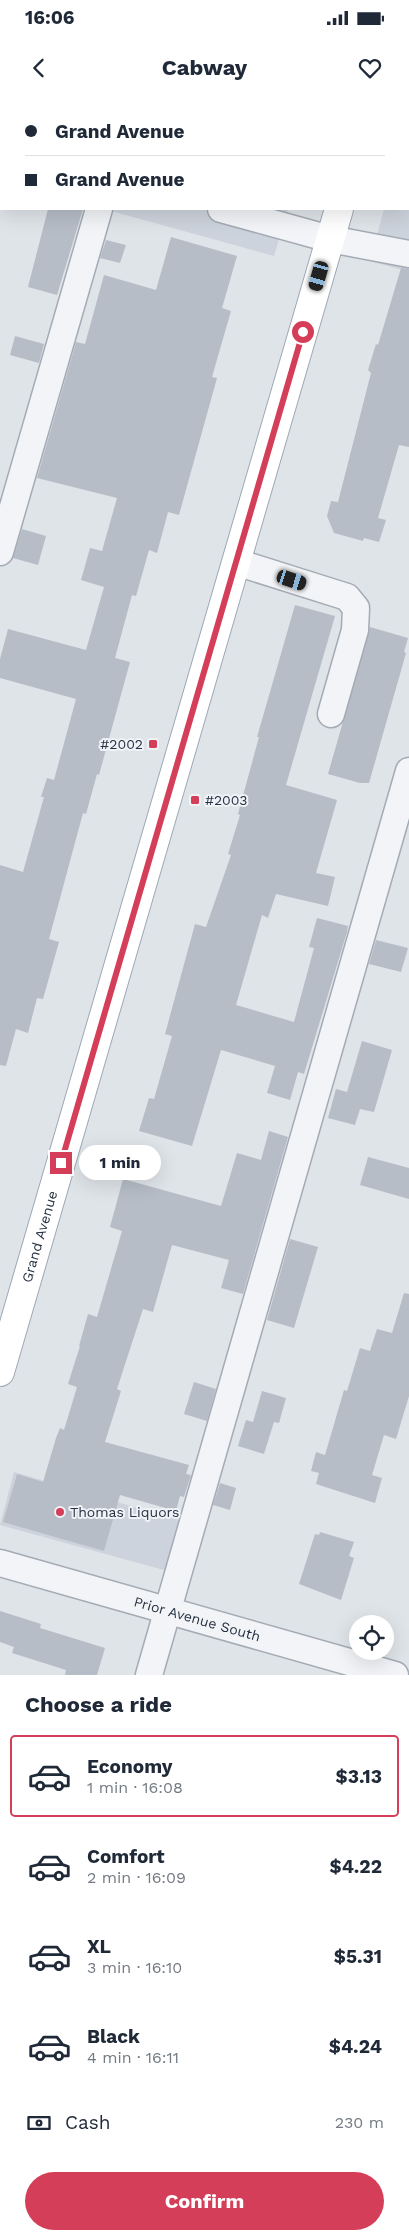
<!DOCTYPE html>
<html lang="en">
<head>
<meta charset="utf-8">
<style>
	body { margin:0; font-family:"Work Sans",sans-serif; background:#f2f2f3; color:#1f2937; height:100vh; display:flex; flex-direction:column; font-size:19px; white-space:nowrap }
	* { box-sizing:border-box; margin:0 }
	p { font-size:16px; color:#747a83 }
	.icon { flex:none; width:28px; height:28px; fill:none; stroke:currentColor; stroke-width:2; stroke-linecap:round; stroke-linejoin:round }
	.map { position:relative; height:1575px; overflow:hidden }
	.drawer { display:flex; flex-direction:column; background:#fff; flex:1 }
	.drawer>* { flex:none }
	.banner { position:absolute; left:0px; top:0px; width:410px; height:110px; box-shadow:0 5px 20px #0002; display:grid; align-content:center; height:110px; padding:0 25px; background:#fff }
	.buttons { position:absolute; left:349px; top:1515px; display:grid; gap:10px }
	.buttons a { display:grid; place-items:center; width:45px; height:45px; border-radius:50%; background:#fff; box-shadow:0 5px 20px #0002; font-size:25px }
	.end { position:absolute; width:22px; height:22px; margin:-11px; border:6px solid #d53e59; background:#fff; box-shadow:0 0 0 2px #fff }
	.from { border-radius:50% }
	.bubble { position:absolute; height:35px; border-radius:18px; background:#fff; box-shadow:0 5px 20px #0002; font-size:16px; font-weight:700; line-height:35px; text-align:center }
	.car { position:absolute; width:15px; height:30px; margin:-15px -8px; border-radius:6px; box-shadow:0 0 4px 1px #0007; background:linear-gradient(#222 24%,#8ab4d8 0 40%,#222 0 76%,#8ab4d8 0 86%,#222 0) }
	.banner b { display:flex; align-items:center; gap:18px; height:48px; font-size:19px }
	.banner b+b { border-top:1px solid #e0e1e3 }
	.banner i { width:12px; height:12px; background:#1f2937 }
	ul { padding:0; list-style:none }
	li { display:flex; align-items:center; gap:15px; height:82px; margin:0 10px 8px; padding:0 15px; border:2px solid transparent; border-radius:5px }
	li div { flex:1 }
	li b { display:block; font-size:19px }
	li em { font-style:normal; font-weight:700 }
	li.current { border-color:#d53e59 }
	li>.icon { width:45px; height:45px; stroke-width:1.5 }
	h2 { padding:0 25px; font-size:22px; line-height:60px }
	.pay { display:flex; align-items:center; gap:12px; height:55px; padding:0 25px; font-size:19px }
	.pay p { margin-inline-start:auto }
	.button { display:flex; gap:10px; margin-top:auto; padding:10px 25px }
	.button a { flex:1; height:58px; border-radius:30px; background:#d53e59; color:#fff; font-size:20px; font-weight:700; line-height:58px; text-align:center }
	.status { display:flex; justify-content:space-between; align-items:center; height:35px; padding:0 25px; background:#fff; direction:ltr }
	.status svg { height:14px; fill:currentColor }
	header { display:flex; justify-content:space-between; align-items:center; height:65px; padding:0 25px; background:#fff; font-size:22px; font-weight:700 }
	.map>svg:first-child { display:block }
	.built { fill:#cdd3dc }
	.building { fill:#b6bdc7 }
	.lines { fill:none; stroke-linecap:round; stroke-linejoin:round }
	.minor-casing { stroke:#a4abb4; stroke-width:29 }
	.major-casing { stroke:#9ea8b6; stroke-width:30 }
	.minor { stroke:#f2f4f7; stroke-width:26 }
	.major { stroke:#fff; stroke-width:28 }
	.route { stroke:#d53e59; stroke-width:6 }
	.poi-dot { fill:#d53e59; stroke:#eff3f7; stroke-width:2 }
	.labels { text-anchor:middle; stroke-width:4; stroke-linejoin:round; paint-order:stroke }
	.poi-label { font-size:14px; fill:#273242; stroke:#eff3f7; text-anchor:start }
	.street-label { font-size:14px; fill:#273242; stroke:#eff3f7 }
</style>
</head>
<body>
<div class="status"><b>16:06</b><svg viewBox="0 0 49 12"><path d="M0 12V9h3v3zM5 12V6h3v6zM10 12V3h3v9zM15 12V0h3v12zM26 1h20v11H26zM47 4h2v5h-2z"/></svg></div>
<header><svg class="icon" aria-label="back" viewBox="0 0 24 24"><path d="M15 5l-7 7 7 7"/></svg>Cabway<svg class="icon" aria-label="heart" viewBox="0 0 24 24"><path d="M12 20l-8-8c-3-5 5-10 8-4 3-6 11-1 8 4z"/></svg></header>
<div class="map">
<svg width="409" height="1575" viewBox="0 0 409 1575">
	<rect width="100%" height="100%" fill="#dfe4e9"/>
	<g class="built">
		<polygon points="409,64 409,172 370,161 384,109 409,109"/>
		<polygon points="112,109 288,109 274,156 111,111"/>
		<polygon points="14,1372 186,1422 171,1472 0,1425"/>
	</g>
	<g class="building">
		<polygon points="48,109 83,109 57,195 28,187"/>
		<polygon points="171,137 237,156 222,208 231,211 212,277 217,278 179,415 168,412 157,453 149,450 136,496 132,495 115,558 130,562 99,675 97,674 86,714 83,713 49,839 59,842 43,899 37,898 28,933 16,929 6,966 0,965 0,765 23,772 44,697 41,697 47,678 54,680 76,599 0,578 0,559 8,529 86,550 104,487 81,480 90,448 102,451 117,398 37,378 76,242 85,244 104,175 156,190"/>
		<polygon points="106,140 126,145 120,163 100,158"/>
		<polygon points="401,168 409,169 409,347 399,345 378,418 386,420 379,442 364,438 363,441 334,433 327,416 331,401 338,402 371,273 368,270 376,244 378,245"/>
		<polygon points="15,236 44,244 39,263 10,255"/>
		<polygon points="22,429 46,436 38,465 13,458"/>
		<polygon points="295,505 335,516 286,685 337,700 316,773 335,777 328,806 276,794 268,818 262,815 236,905 294,922 314,848 309,847 317,818 348,826 347,832 304,974 298,972 290,1000 267,993 275,966 221,950 192,1046 139,1031 149,998 154,999 172,936 165,934 195,824 206,827 231,755 228,754 240,715 238,714 259,637 257,637"/>
		<polygon points="370,527 408,538 404,552 406,553 369,683 360,683 328,674"/>
		<polygon points="376,840 408,848 401,872 369,864"/>
		<polygon points="362,941 392,950 374,1012 360,1009 355,1025 328,1018 336,989 347,992"/>
		<polygon points="269,1031 288,1037 243,1194 221,1188 229,1160 172,1145 153,1212 143,1209 117,1289 121,1291 105,1342 189,1365 186,1374 191,1375 184,1397 180,1396 176,1411 120,1395 104,1451 3,1422 17,1374 43,1382 56,1338 60,1328 64,1330 77,1287 68,1284 80,1246 79,1246 88,1214 97,1217 122,1131 110,1127 123,1079 221,1106 237,1053 261,1060"/>
		<polygon points="368,1057 409,1068 409,1099 360,1085"/>
		<polygon points="290,1139 318,1147 294,1228 267,1220"/>
		<polygon points="404,1193 409,1194 409,1296 396,1339 384,1335 372,1375 382,1378 375,1403 316,1384 319,1373 311,1371 316,1352 325,1355 344,1290 347,1291 360,1248 370,1251 377,1229 392,1233"/>
		<polygon points="194,1282 216,1289 207,1321 184,1314"/>
		<polygon points="262,1291 286,1298 279,1323 274,1322 264,1354 238,1346 246,1320 253,1322"/>
		<polygon points="220,1383 236,1388 230,1410 213,1405"/>
		<polygon points="320,1432 354,1442 349,1456 354,1458 341,1500 299,1484 315,1434 319,1435"/>
		<polygon points="0,1511 41,1524 40,1528 105,1548 97,1575 65,1575 66,1570 12,1553 14,1547 0,1542"/>
	</g>
	<g class="lines">
		<defs>
			<g id="minor">
				<polyline points="314,0 319,1"/>
				<polyline points="130,1 131,0"/>
				<polyline points="213,1 214,0"/>
				<polyline points="221,109 330,139 409,154"/>
				<polyline points="0,452 99,109"/>
				<polyline points="236,462 347,497 356,508 355,530 331,614"/>
				<path id="s1" d="M 0,1463 L 395,1575"/>
				<polyline points="149,1575 409,671"/>
			</g>
			<g id="major">
				<polyline points="370,1 370,0"/>
				<path id="s2" d="M 0,1272 L 339,109"/>
			</g>
		</defs>
		<use href="#minor" class="minor-casing"/>
		<use href="#major" class="major-casing"/>
		<use href="#minor" class="minor"/>
		<use href="#major" class="major"/>
	</g>
	<g class="lines">
		<polyline class="route" points="61,1063 303,232"/>
	</g>
	<g class="poi-dot">
		<rect x="148" y="639" width="10" height="10" rx="2.5"/>
		<rect x="190" y="695" width="10" height="10" rx="2.5"/>
		<circle cx="60" cy="1412" r="5"/>
	</g>
	<g class="labels">
		<g class="poi-label">
			<text x="143" y="649" text-anchor="end">#2002</text>
			<text x="205" y="705">#2003</text>
			<text x="70" y="1417">Thomas Liquors</text>
		</g>
		<g class="street-label">
			<text dy="5" stroke="none"><textPath href="#s2" startOffset="141">Grand Avenue</textPath></text>
			<text dy="5" stroke="none"><textPath href="#s1" startOffset="205">Prior Avenue South</textPath></text>
		</g>
	</g>
</svg>
<div class="buttons">
<a><svg class="icon" aria-label="locate" viewBox="0 0 24 24"><circle cx="12" cy="12" r="6"/><path d="M12 2v4M12 18v4M2 12h4M18 12h4"/></svg></a>
</div>
<i class="end from" style="left:303px;top:232px"></i>
<i class="end" style="left:61px;top:1063px"></i>
<div class="bubble" style="left:79px;top:1045px;width:82px">1 min</div>
<i class="car" style="left:319px;top:176px;rotate:196deg"></i>
<i class="car" style="left:292px;top:480px;rotate:108deg"></i>
<div class="banner">
<b><i class="from"></i>Grand Avenue</b>
<b><i></i>Grand Avenue</b>
</div>
</div>
<section class="drawer">
<h2>Choose a ride</h2>
<ul>
<li class="current"><svg class="icon" aria-label="car" viewBox="0 0 24 24"><path d="M5 17H2v-5l4-1 3-4h7l3 4 3 1v5h-3M9 17h6M6 11h13"/><circle cx="7" cy="17" r="2"/><circle cx="17" cy="17" r="2"/></svg><div><b>Economy</b><p>1 min · 16:08</p></div><em>$3.13</em></li>
<li><svg class="icon" aria-label="car" viewBox="0 0 24 24"><path d="M5 17H2v-5l4-1 3-4h7l3 4 3 1v5h-3M9 17h6M6 11h13"/><circle cx="7" cy="17" r="2"/><circle cx="17" cy="17" r="2"/></svg><div><b>Comfort</b><p>2 min · 16:09</p></div><em>$4.22</em></li>
<li><svg class="icon" aria-label="car" viewBox="0 0 24 24"><path d="M5 17H2v-5l4-1 3-4h7l3 4 3 1v5h-3M9 17h6M6 11h13"/><circle cx="7" cy="17" r="2"/><circle cx="17" cy="17" r="2"/></svg><div><b>XL</b><p>3 min · 16:10</p></div><em>$5.31</em></li>
<li><svg class="icon" aria-label="car" viewBox="0 0 24 24"><path d="M5 17H2v-5l4-1 3-4h7l3 4 3 1v5h-3M9 17h6M6 11h13"/><circle cx="7" cy="17" r="2"/><circle cx="17" cy="17" r="2"/></svg><div><b>Black</b><p>4 min · 16:11</p></div><em>$4.24</em></li>
</ul>
<div class="pay"><svg class="icon" aria-label="cash" viewBox="0 0 24 24"><path d="M3 7h18v10H3z"/><circle cx="12" cy="12" r="2"/></svg>Cash<p>230 m</p></div>
<div class="button"><a>Confirm</a></div>
</section>
</body>
</html>
